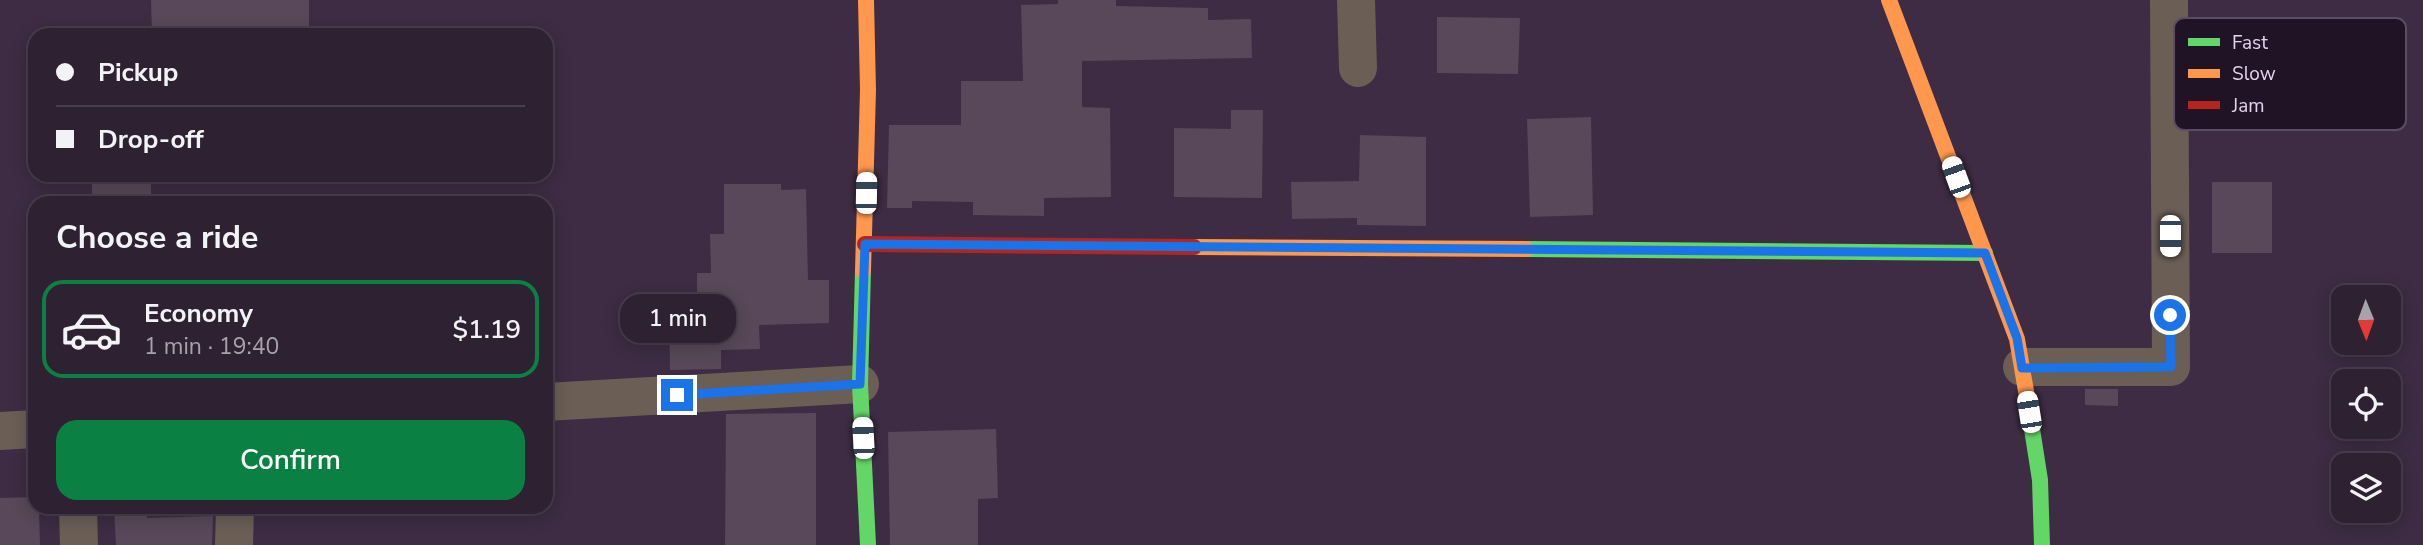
<!DOCTYPE html>
<html lang="en">
<head>
<meta charset="utf-8">
<style>
	body { margin:0; font-family:"Nunito Sans",sans-serif; background:#3a2e3e; color:#f1f3f6; height:100vh; display:flex; flex-direction:column; font-size:26px; white-space:nowrap }
	* { box-sizing:border-box; margin:0 }
	p { font-size:23px; color:#a7a3ac }
	.icon { flex:none; width:38px; height:38px; fill:none; stroke:currentColor; stroke-width:2; stroke-linecap:round; stroke-linejoin:round }
	.map { position:relative; flex:1; overflow:hidden }
	.sheet { position:absolute; left:28px; top:196px; width:525px; height:318px; display:flex; flex-direction:column; background:#2e2132; border-radius:21px; box-shadow:0 4px 18px #0003,0 0 0 2px #493e4d }
	.sheet>* { flex:none }
	.guide { position:absolute; left:28px; top:28px; width:525px; height:154px; border-radius:21px; box-shadow:0 4px 18px #0003,0 0 0 2px #493e4d; display:grid; align-content:center; height:154px; padding:0 28px; background:#2e2132 }
	.needle { width:46px; rotate:179deg }
	.controls { position:absolute; left:2331px; top:285px; display:grid; gap:14px }
	.controls a { display:grid; place-items:center; width:70px; height:70px; border-radius:14px; background:#2e2132; box-shadow:0 4px 18px #0003,0 0 0 2px #493e4d; font-size:35px }
	.end { position:absolute; width:32px; height:32px; margin:-16px; border:9px solid #1a73e8; background:#fff; box-shadow:0 0 0 4px #fff }
	.from { border-radius:50% }
	.bubble { position:absolute; height:49px; border-radius:21px; background:#2e2132; box-shadow:0 4px 18px #0003,0 0 0 2px #493e4d; font-size:23px; font-weight:600; line-height:49px; text-align:center }
	.car { position:absolute; width:21px; height:42px; margin:-21px -10px; border-radius:9px; box-shadow:0 0 5px 2px #0007; background:linear-gradient(#fff 24%,#345 0 40%,#fff 0 76%,#345 0 86%,#fff 0) }
	.guide b { display:flex; align-items:center; gap:24px; height:66px; font-size:26px }
	.guide b+b { border-top:2px solid #493e4d }
	.guide i { width:18px; height:18px; background:#f1f3f6 }
	ul { padding:0; list-style:none }
	li { display:flex; align-items:center; gap:21px; height:98px; margin:0 14px 10px; padding:0 14px; border:4px solid #493e4d; border-radius:21px }
	li div { flex:1 }
	li b { display:block; font-size:26px }
	li em { font-style:normal; font-weight:600 }
	li.on { border-color:#0b8043 }
	li>.icon { width:63px; height:63px; stroke-width:1.5 }
	h2 { padding:0 28px; font-size:32px; line-height:84px }
	.cta { display:flex; gap:14px; margin-top:auto; padding:14px 28px }
	.cta a { flex:1; height:80px; border-radius:21px; background:#0b8043; color:#fff; font-size:28px; font-weight:600; line-height:80px; text-align:center }
	.map>svg:first-child { display:block }
	.building { fill:#584859 }
	.lines { fill:none; stroke-linecap:round; stroke-linejoin:round }
	.street { stroke:#6a5e55; stroke-width:38 }
	.fast { stroke:#63d668; stroke-width:16 }
	.slow { stroke:#ff974d; stroke-width:16 }
	.jam { stroke:#b3261e; stroke-width:16 }
	.route { stroke:#1a73e8; stroke-width:9 }
	.key { fill:#211326; stroke:#5c4d62; stroke-width:2 }
	.key-label { font-size:19px; fill:#e5d3ed }
</style>
</head>
<body>
<div class="map">
<svg width="2423" height="545" viewBox="0 0 2423 545">
	<rect width="100%" height="100%" fill="#3d2c43"/>
	<g class="building">
		<polygon points="151,0 309,0 309,35 152,35"/>
		<polygon points="1058,0 1116,0 1116,6 1208,8 1208,20 1251,19 1252,58 1082,61 1082,107 1110,108 1111,197 1044,198 1044,216 973,215 973,202 912,201 912,208 887,208 889,125 961,125 961,81 1023,81 1021,5 1058,4"/>
		<polygon points="1437,17 1520,18 1518,74 1437,73"/>
		<polygon points="1231,110 1263,110 1262,198 1174,197 1174,128 1231,129"/>
		<polygon points="1591,117 1593,215 1530,217 1527,119"/>
		<polygon points="1360,135 1426,137 1426,226 1357,225 1357,218 1292,219 1291,182 1359,181"/>
		<rect x="92" y="175" width="59" height="28"/>
		<rect x="2212" y="182" width="60" height="71"/>
		<polygon points="724,184 781,184 781,190 806,189 808,280 829,280 829,323 759,325 760,349 721,350 721,369 670,370 669,298 697,297 697,273 711,273 710,234 724,234"/>
		<polygon points="2085,389 2118,389 2118,406 2085,405"/>
		<polygon points="816,413 816,545 725,545 726,414"/>
		<polygon points="996,429 998,498 978,499 978,545 890,545 888,432"/>
		<polygon points="35,497 35,508 39,508 40,545 0,545 0,498"/>
		<polygon points="114,508 147,508 147,518 213,516 212,545 116,545"/>
	</g>
	<g class="lines">
		<g class="street">
			<polyline points="1356,0 1358,68"/>
			<polyline points="2022,367 2171,367 2169,0"/>
			<polyline points="546,402 860,384"/>
			<polyline points="0,431 35,429"/>
			<polyline points="78,508 79,545"/>
			<polyline points="234,545 235,508"/>
		</g>
		<g class="fast">
			<polyline points="1526,249 1985,253"/>
			<polyline points="863,271 860,384 868,545"/>
			<polyline points="2027,397 2040,480 2042,545"/>
		</g>
		<g class="slow">
			<polyline points="1889,0 2017,339 2027,397"/>
			<polyline points="1194,247 1526,249"/>
			<polyline points="863,271 868,90 866,0"/>
		</g>
		<polyline class="jam" points="865,244 1194,247"/>
	</g>
	<g class="lines">
		<polyline class="route" points="677,395 860,384 865,244 1985,253 2017,338 2022,368 2171,367 2170,315"/>
	</g>
	<rect x="2174" y="18" width="232" height="112" rx="10" class="key"/>
	<rect x="2188" y="38" width="32" height="8" fill="#63d668"/>
	<rect x="2188" y="69" width="32" height="9" fill="#ff974d"/>
	<rect x="2188" y="101" width="32" height="8" fill="#b3261e"/>
	<g class="key-label">
		<text x="2232" y="49">Fast</text>
		<text x="2232" y="80">Slow</text>
		<text x="2232" y="112">Jam</text>
	</g>
</svg>
<div class="controls">
<a><svg class="needle" viewBox="-14 -14 28 28"><path d="M0-13l5 13h-10z" fill="#e53935"/><path d="M0 13l5-13h-10z" fill="#a7a3ac"/></svg></a>
<a><svg class="icon" aria-label="locate" viewBox="0 0 24 24"><circle cx="12" cy="12" r="6"/><path d="M12 2v4M12 18v4M2 12h4M18 12h4"/></svg></a>
<a><svg class="icon" aria-label="layers" viewBox="0 0 24 24"><path d="M12 4l9 5-9 5-9-5zM3 14l9 5 9-5"/></svg></a>
</div>
<i class="end from" style="left:2170px;top:315px"></i>
<i class="end" style="left:677px;top:395px"></i>
<div class="bubble" style="left:620px;top:294px;width:116px">1 min</div>
<i class="car" style="left:1956px;top:177px;rotate:340deg"></i>
<i class="car" style="left:866px;top:193px;rotate:1deg"></i>
<i class="car" style="left:2170px;top:236px;rotate:180deg"></i>
<i class="car" style="left:2029px;top:412px;rotate:351deg"></i>
<i class="car" style="left:863px;top:438px;rotate:357deg"></i>
<div class="guide">
<b><i class="from"></i>Pickup</b>
<b><i></i>Drop-off</b>
</div>
<section class="sheet">
<h2>Choose a ride</h2>
<ul>
<li class="on"><svg class="icon" aria-label="car" viewBox="0 0 24 24"><path d="M5 17H2v-5l4-1 3-4h7l3 4 3 1v5h-3M9 17h6M6 11h13"/><circle cx="7" cy="17" r="2"/><circle cx="17" cy="17" r="2"/></svg><div><b>Economy</b><p>1 min · 19:40</p></div><em>$1.19</em></li>
</ul>
<div class="cta"><a>Confirm</a></div>
</section>
</div>
</body>
</html>
